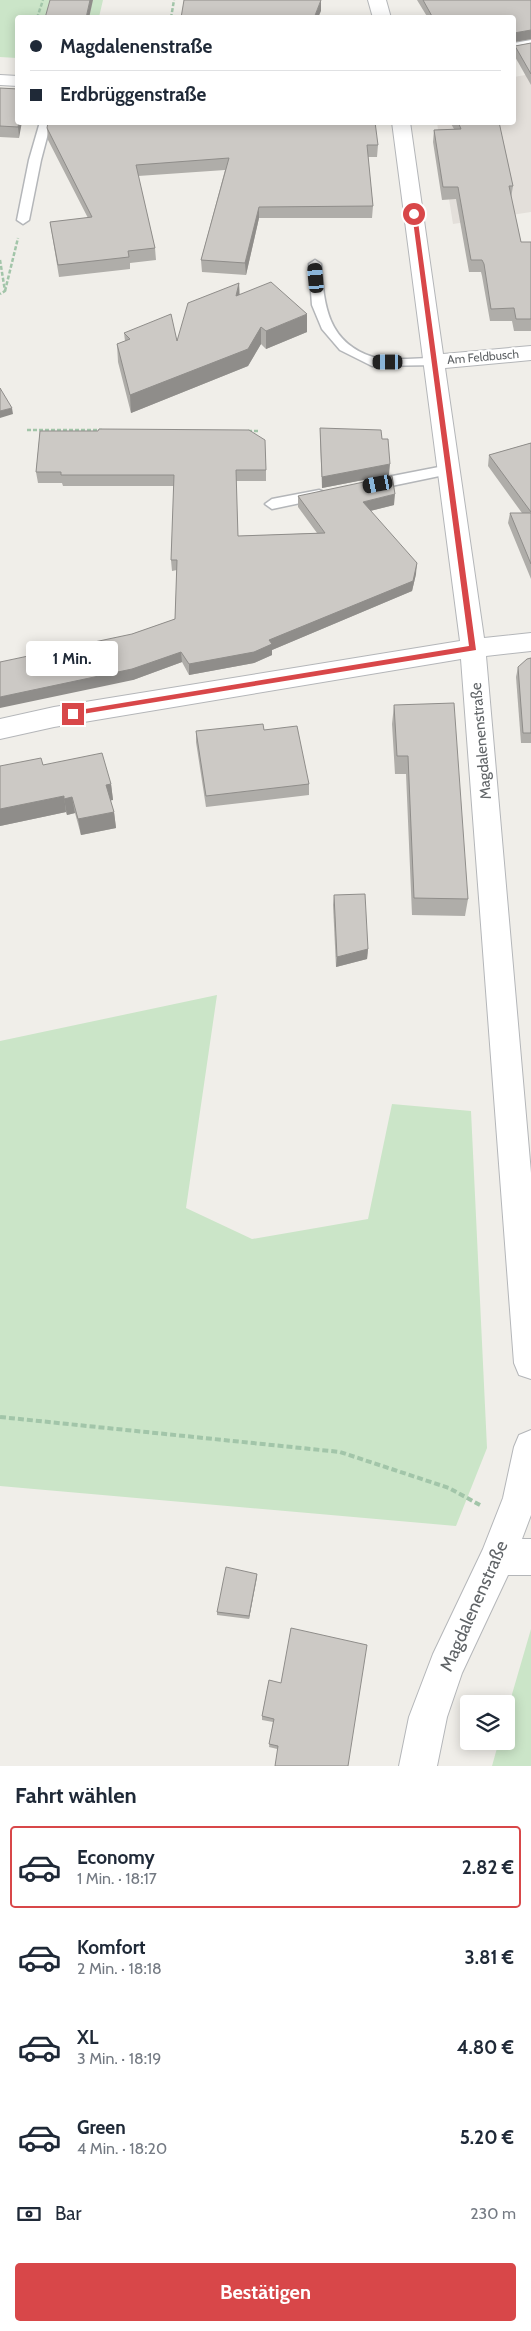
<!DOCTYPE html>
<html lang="de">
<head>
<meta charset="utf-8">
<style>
	body { margin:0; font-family:Cabin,sans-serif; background:#f6f6f7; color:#1f2937; height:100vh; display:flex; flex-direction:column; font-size:19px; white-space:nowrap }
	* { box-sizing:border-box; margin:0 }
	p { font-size:16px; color:#747a83 }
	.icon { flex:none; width:28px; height:28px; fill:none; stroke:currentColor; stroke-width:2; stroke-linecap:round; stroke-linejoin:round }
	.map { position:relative; height:1766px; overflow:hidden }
	.side { display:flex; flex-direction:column; background:#fff; flex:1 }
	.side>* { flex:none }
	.hud { position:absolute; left:15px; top:15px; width:501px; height:110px; border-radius:5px; box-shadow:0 2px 12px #0003; display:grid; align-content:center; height:110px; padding:0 15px; background:#fff }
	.controls { position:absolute; left:460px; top:1695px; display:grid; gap:10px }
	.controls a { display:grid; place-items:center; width:55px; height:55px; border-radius:5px; background:#fff; box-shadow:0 2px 12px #0003; font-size:25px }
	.end { position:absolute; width:22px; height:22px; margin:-11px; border:6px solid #d84749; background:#fff; box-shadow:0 0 0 2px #fff }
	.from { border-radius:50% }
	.bubble { position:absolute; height:35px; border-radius:5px; background:#fff; box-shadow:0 2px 12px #0003; font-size:16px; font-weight:700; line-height:35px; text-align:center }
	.car { position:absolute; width:15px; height:30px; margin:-15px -8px; border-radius:6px; box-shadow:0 0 4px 1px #0007; background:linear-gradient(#222 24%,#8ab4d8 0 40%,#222 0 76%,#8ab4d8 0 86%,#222 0) }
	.hud b { display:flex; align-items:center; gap:18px; height:48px; font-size:19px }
	.hud b+b { border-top:1px solid #e0e1e3 }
	.hud i { width:12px; height:12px; background:#1f2937 }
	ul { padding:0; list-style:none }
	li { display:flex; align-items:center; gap:15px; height:82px; margin:0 10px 8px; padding:0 5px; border:2px solid transparent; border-radius:5px }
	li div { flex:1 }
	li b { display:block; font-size:19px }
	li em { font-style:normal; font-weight:700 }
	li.on { border-color:#d84749 }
	li>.icon { width:45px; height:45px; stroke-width:1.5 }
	h2 { padding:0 15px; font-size:22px; line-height:60px }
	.pay { display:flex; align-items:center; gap:12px; height:55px; padding:0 15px; font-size:19px }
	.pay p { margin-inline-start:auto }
	.action { display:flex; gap:10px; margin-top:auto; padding:10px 15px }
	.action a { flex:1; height:58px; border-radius:5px; background:#d84749; color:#fff; font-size:20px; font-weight:700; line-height:58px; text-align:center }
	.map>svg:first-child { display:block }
	.education { fill:#e3dfda }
	.green { fill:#cbe5c8 }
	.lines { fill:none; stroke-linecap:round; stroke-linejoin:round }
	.service-casing { stroke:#b4b6b9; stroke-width:3 }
	.minor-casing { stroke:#b4b6b9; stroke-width:2 }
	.tertiary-casing { stroke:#b4b6b9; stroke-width:2 }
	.path-far1 { stroke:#a2c5a9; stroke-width:2.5; stroke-dasharray:4 2; stroke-linecap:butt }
	.path { stroke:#a2c5a9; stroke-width:4; stroke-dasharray:6 3; stroke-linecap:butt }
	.service { fill:#fff; fill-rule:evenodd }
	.minor { fill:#fff; fill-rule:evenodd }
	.tertiary { fill:#fff; fill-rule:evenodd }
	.wall { fill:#afada9 }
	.shaded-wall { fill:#8f8d8a }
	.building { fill:#ccc9c5; stroke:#8f8d8a }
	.route { fill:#d84749 }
	.labels { text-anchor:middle; stroke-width:4.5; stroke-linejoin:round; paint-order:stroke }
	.far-street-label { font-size:12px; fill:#606467; stroke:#fff }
	.street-label { font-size:15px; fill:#606467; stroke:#fff }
	.near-street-label { font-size:18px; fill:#606467; stroke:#fff }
</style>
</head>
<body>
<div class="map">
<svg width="531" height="1766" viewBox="0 0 531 1766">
	<rect width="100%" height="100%" fill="#f0eee9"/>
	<polygon class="education" points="531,74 531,212 453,224 437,123 514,122 514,77"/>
	<g class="green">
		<polygon points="0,0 103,0 99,17 18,18 17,58 0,57"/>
		<polygon points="217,995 186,1208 252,1239 368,1219 392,1104 471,1111 487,1448 456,1526 0,1486 0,1041"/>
		<polygon points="531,1629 531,1766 492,1766 499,1741 506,1741 506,1715"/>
	</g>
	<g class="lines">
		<defs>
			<g id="service">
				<polygon points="40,122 51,122 41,160 29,220 23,224 17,220 29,160"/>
				<path d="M 315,260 L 321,264 C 324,305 327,342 373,357 C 385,361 420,358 435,358 L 441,362 L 439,365 L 372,366 L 340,350 L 322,329 L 312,305 L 309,264 Z"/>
				<polygon points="449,465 456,470 454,473 372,490 365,485 372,480"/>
				<polygon points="319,490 324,492 326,495 324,498 272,509 265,504 272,499"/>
			</g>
			<g id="minor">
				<polygon points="368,0 386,0 391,18 373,18"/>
				<polygon points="392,122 410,122 443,354 531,346 531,360 445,368 484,638 531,633 531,651 486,656 531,1173 531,1379 519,1375 514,1363 461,659 54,727 0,739 0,719 54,707 460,641"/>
				<polygon points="531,1430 531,1515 522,1539 531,1539 531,1575 508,1575 462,1673 447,1717 437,1766 399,1766 409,1717 433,1654 483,1549 503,1498 514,1447 519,1435"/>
			</g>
			<g id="tertiary">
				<polygon points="531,40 531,50 514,53 514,43"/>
				<polygon points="0,75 18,76 18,86 0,85"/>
			</g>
		</defs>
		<use href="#service" class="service-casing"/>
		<use href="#minor" class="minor-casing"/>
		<use href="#tertiary" class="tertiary-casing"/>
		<g class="path-far1">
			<polyline points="37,18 43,0"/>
			<polyline points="171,18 174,0"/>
			<polyline points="0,260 5,291 0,294"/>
			<polyline points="5,291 18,238"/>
			<polyline points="27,430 102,430"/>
			<polyline points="248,431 260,431"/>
		</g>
		<polyline class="path" points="0,1417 340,1452 449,1488 480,1505"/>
		<use href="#service" class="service"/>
		<use href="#minor" class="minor"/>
		<use href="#tertiary" class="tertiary"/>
	</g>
	<g class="wall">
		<polygon points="417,0 531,0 531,39 514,42 514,18 428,18"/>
		<polygon points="531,43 531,85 514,55 515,46"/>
		<polygon points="0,88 18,89 19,138 0,137"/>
		<polygon points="450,122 499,122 513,186 511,198 521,242 531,242 531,331 514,331 512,321 490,321 482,276 481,272 469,272 456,199 442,200 433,142 434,130 454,129"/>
		<polygon points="47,128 378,145 377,157 368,157 373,206 372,218 259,218 246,275 202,272 201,260 225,170 138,176 155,248 156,260 130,263 130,269 59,277 50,222 88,218 48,140"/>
		<polygon points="239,283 239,295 307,332 266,349 261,344 248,366 131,413 118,362 117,344 125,341 124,333 177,341"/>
		<polygon points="320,428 382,439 389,475 322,488 320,439"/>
		<polygon points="40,431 266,470 266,481 236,481 238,536 317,533 298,507 298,496 394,505 370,511 416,574 412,591 272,650 272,655 254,663 189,675 182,662 133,680 132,634 175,619 177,570 172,571 171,560 174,486 63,486 62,483 38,483 36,472"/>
		<polygon points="531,443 531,579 508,523 510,513 522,513 488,466 489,455"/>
		<polygon points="531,658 531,743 521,743 516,677 518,667"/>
		<polygon points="394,705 468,899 465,916 412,915 406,774 395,774 392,724"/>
		<polygon points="264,730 309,784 309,795 206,807 196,742 196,731"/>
		<polygon points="43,765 111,784 113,800 110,800 114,812 116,828 81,835 75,813 67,815 66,812 0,826 0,766"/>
		<polygon points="334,895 368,949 367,959 336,967 333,905"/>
		<polygon points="257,1574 249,1619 217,1615 217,1612"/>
		<polygon points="269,1680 348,1766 269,1747 273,1722 262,1720 262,1716"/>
	</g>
	<g class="shaded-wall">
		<polygon points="90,0 93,0 89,18 86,18"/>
		<polygon points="321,0 321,11 318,18 314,18"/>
		<polygon points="531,30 531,39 514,42 514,33"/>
		<polygon points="19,122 22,122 19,138 18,127"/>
		<polygon points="259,207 259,218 246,275 245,263"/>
		<polygon points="239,283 240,300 236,296"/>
		<polygon points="307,314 307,332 266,349 266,331"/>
		<polygon points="261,327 261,344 248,366 131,413 130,395"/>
		<polygon points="12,408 13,414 0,418 0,411"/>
		<polygon points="390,464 389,475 322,488 322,477"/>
		<polygon points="395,494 394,505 362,513 363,502"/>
		<polygon points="417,563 416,574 412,591 272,650 272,655 254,663 189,675 189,664 269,640"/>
		<polygon points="181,652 182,662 133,680 0,708 0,697"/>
		<polygon points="111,784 113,800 108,801 106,785"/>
		<polygon points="64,796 66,812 0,826 0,809"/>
		<polygon points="72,797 75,813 67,815 64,799"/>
		<polygon points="114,812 116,828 81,835 78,819"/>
		<polygon points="368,949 367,959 336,967 337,957"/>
		<polygon points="257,1574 257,1577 249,1619 249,1616"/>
	</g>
	<g class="building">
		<polygon points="50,0 90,0 86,18 45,18"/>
		<polygon points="184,0 321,0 314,18 181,18"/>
		<polygon points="423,0 531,0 531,30 514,33 514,18 433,18"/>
		<polygon points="531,43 531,74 515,46"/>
		<polygon points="0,88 18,89 18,122 19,122 18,127 0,126"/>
		<polygon points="48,122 375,122 378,145 367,145 373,206 259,207 245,263 201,260 229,158 136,165 155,248 128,251 129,257 58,265 50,222 92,217 47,128"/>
		<polygon points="458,122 499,122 513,186 509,186 521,242 531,242 531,319 516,319 514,308 491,309 484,264 482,260 471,260 458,187 443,187 434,130 461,129"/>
		<polygon points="271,282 307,314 266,331 261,327 248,349 130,395 117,344 130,339 124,333 171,314 177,341 188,303 239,283 236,296"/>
		<polygon points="0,388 12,408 0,411"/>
		<polygon points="320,428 381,430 382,439 388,439 390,464 322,477"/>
		<polygon points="99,429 249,430 265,440 266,470 236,470 238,536 325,533 298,496 392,476 395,494 363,502 417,563 413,581 269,640 272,644 254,652 189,664 181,652 132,669 0,697 0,662 132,634 175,619 177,560 171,560 174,475 61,475 61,472 36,472 40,431 98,431"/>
		<polygon points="531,443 531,512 489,455"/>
		<polygon points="510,513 531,513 531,564"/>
		<polygon points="531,658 531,733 523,733 518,667 527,659"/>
		<polygon points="454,703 468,899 414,898 408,756 397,756 394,705"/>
		<polygon points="263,724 264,730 297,726 309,784 206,796 196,731"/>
		<polygon points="102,753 111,784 106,785 114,812 78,819 72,797 64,799 64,796 0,809 0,766 41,758 43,765"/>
		<polygon points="365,894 368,949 337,957 334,895"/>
		<polygon points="226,1567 257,1574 249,1616 217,1612"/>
		<polygon points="291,1628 367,1645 348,1766 275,1766 278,1746 269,1744 274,1719 262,1716 269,1680 281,1683"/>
	</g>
	<polygon class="route" points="412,213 417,214 476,650 70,716 70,712 73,711 469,646"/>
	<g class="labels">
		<g class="far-street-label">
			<text transform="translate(483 357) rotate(-5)" y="4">Am Feldbusch</text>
		</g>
		<g class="street-label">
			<text transform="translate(481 741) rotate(-95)" y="5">Magdalenenstraße</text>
		</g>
		<g class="near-street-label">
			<text transform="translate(474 1606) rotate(-66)" y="6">Magdalenenstraße</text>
		</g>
	</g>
</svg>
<div class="controls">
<a><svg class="icon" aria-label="layers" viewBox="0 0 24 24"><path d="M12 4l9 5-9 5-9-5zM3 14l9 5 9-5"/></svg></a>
</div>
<i class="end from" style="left:414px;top:214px"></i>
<i class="end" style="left:73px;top:714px"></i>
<div class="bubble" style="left:26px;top:641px;width:92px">1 Min.</div>
<i class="car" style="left:316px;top:278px;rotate:355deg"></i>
<i class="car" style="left:388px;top:362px;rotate:270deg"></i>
<i class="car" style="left:378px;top:484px;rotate:259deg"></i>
<div class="hud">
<b><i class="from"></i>Magdalenenstraße</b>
<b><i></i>Erdbrüggenstraße</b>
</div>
</div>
<section class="side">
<h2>Fahrt wählen</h2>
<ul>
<li class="on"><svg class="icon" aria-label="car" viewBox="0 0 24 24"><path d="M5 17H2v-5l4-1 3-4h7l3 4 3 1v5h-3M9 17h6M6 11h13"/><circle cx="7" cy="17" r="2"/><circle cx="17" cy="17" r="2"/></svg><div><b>Economy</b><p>1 Min. · 18:17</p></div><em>2.82 €</em></li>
<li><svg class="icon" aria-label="car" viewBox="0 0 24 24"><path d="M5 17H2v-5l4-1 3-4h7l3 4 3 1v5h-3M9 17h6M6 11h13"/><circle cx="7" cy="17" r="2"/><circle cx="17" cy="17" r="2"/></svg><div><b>Komfort</b><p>2 Min. · 18:18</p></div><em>3.81 €</em></li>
<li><svg class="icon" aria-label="car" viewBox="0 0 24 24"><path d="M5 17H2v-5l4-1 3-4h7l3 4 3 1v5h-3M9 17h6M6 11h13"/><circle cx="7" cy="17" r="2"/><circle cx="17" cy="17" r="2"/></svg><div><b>XL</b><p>3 Min. · 18:19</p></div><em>4.80 €</em></li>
<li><svg class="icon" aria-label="car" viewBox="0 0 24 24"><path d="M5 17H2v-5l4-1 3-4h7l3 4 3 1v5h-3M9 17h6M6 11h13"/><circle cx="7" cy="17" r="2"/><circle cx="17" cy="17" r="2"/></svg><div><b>Green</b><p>4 Min. · 18:20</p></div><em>5.20 €</em></li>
</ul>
<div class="pay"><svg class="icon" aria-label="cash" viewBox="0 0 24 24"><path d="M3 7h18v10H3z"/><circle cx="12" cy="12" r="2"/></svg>Bar<p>230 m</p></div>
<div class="action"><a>Bestätigen</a></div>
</section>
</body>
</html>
